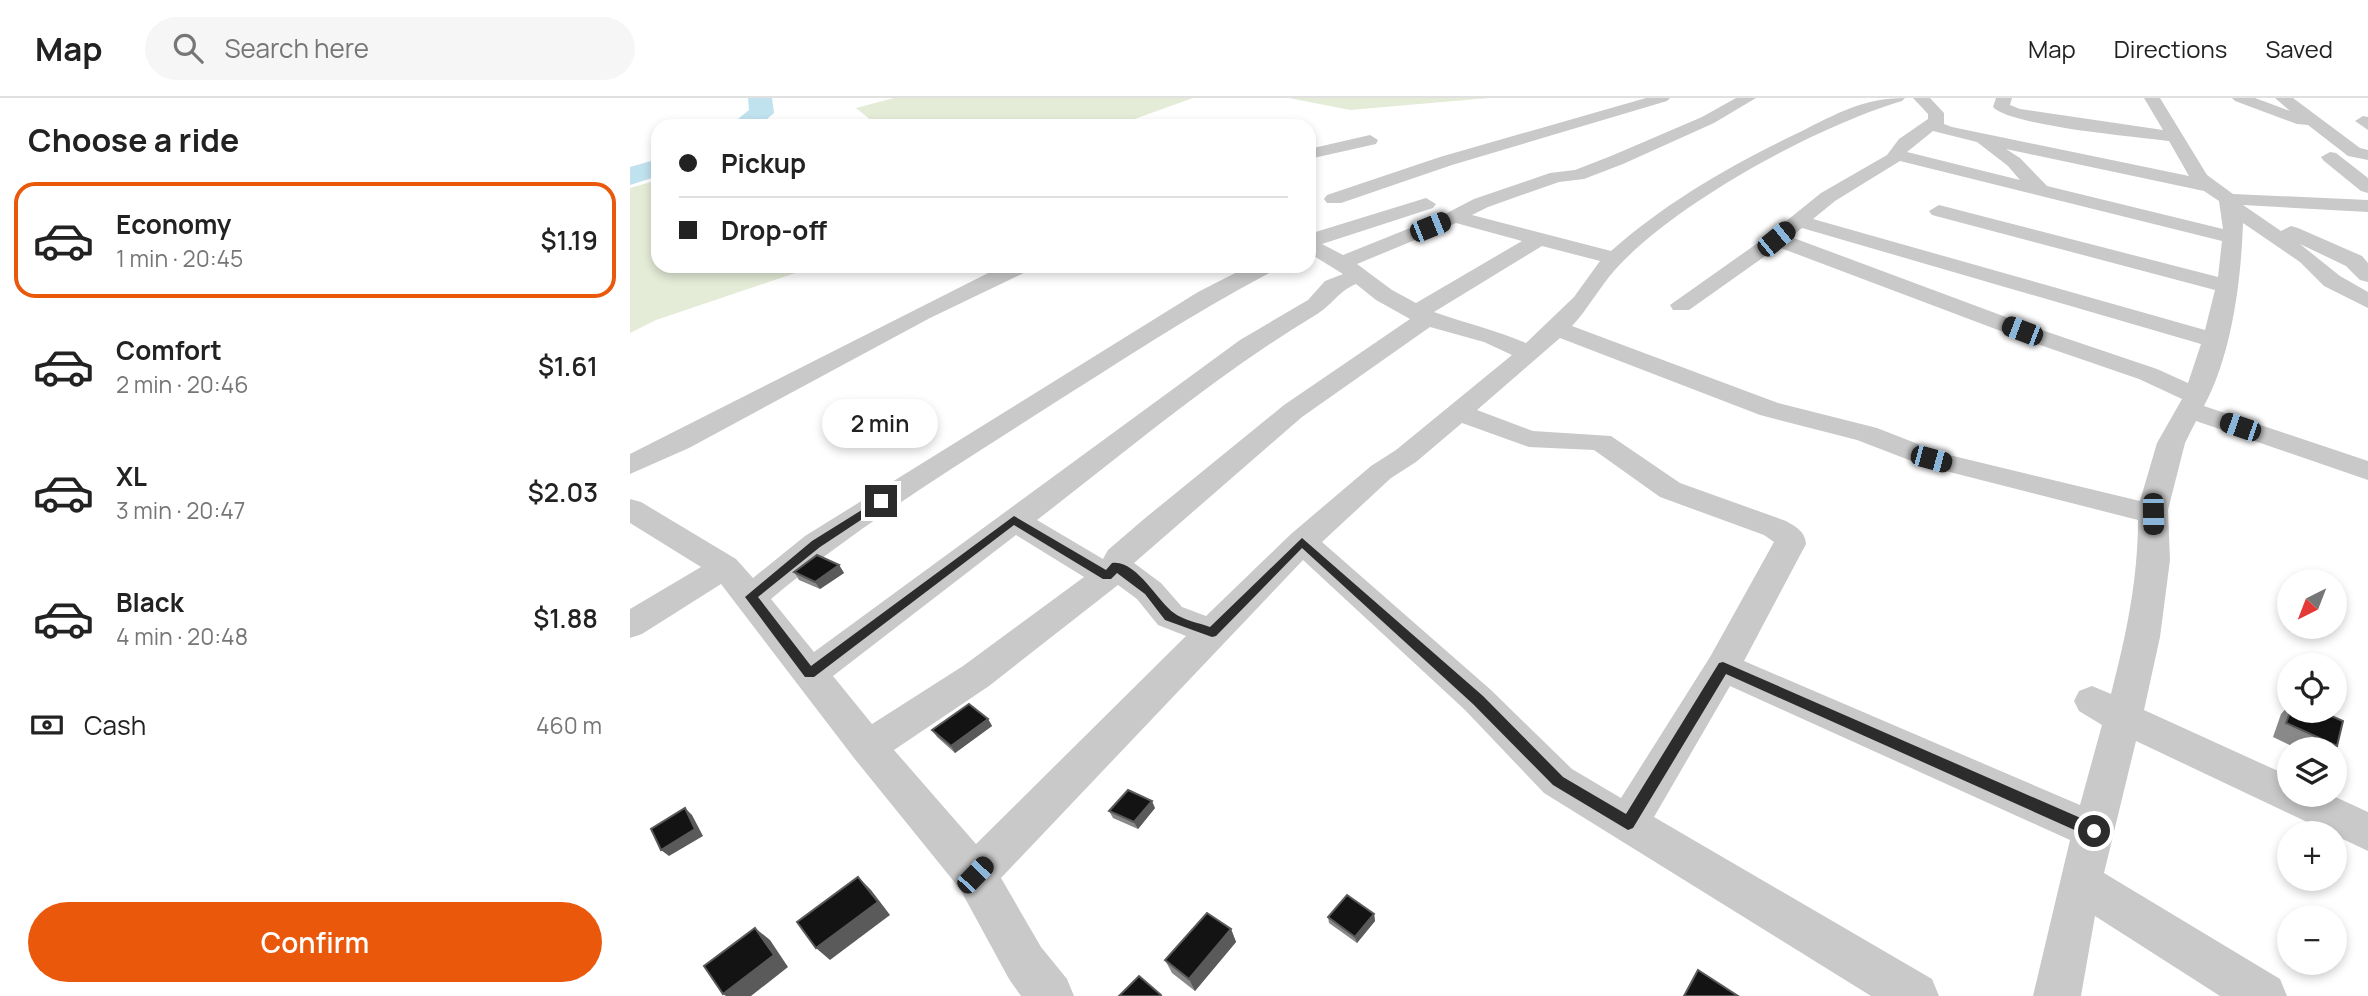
<!DOCTYPE html>
<html lang="en">
<head>
<meta charset="utf-8">
<style>
	body { margin:0; font-family:Manrope,sans-serif; background:#f6f6f6; color:#222; height:100vh; display:flex; flex-direction:column; font-size:26px; white-space:nowrap }
	* { box-sizing:border-box; margin:0 }
	p { font-size:23px; color:#767676 }
	.icon { flex:none; width:38px; height:38px; fill:none; stroke:currentColor; stroke-width:2; stroke-linecap:round; stroke-linejoin:round }
	.map { position:relative; flex:1; overflow:hidden }
	.drawer { display:flex; flex-direction:column; background:#fff; width:630px }
	.drawer>* { flex:none }
	.guide { position:absolute; left:21px; top:21px; width:665px; height:154px; border-radius:21px; box-shadow:0 4px 10px #0003; display:grid; align-content:center; height:154px; padding:0 28px; background:#fff }
	.needle { width:46px; rotate:222deg }
	.buttons { position:absolute; left:1647px; top:471px; display:grid; gap:14px }
	.buttons a { display:grid; place-items:center; width:70px; height:70px; border-radius:50%; background:#fff; box-shadow:0 4px 10px #0003; font-size:35px }
	.end { position:absolute; width:32px; height:32px; margin:-16px; border:9px solid #2c2c2c; background:#fff; box-shadow:0 0 0 4px #fff }
	.from { border-radius:50% }
	.bubble { position:absolute; height:49px; border-radius:24px; background:#fff; box-shadow:0 4px 10px #0003; font-size:23px; font-weight:600; line-height:49px; text-align:center }
	.car { position:absolute; width:21px; height:42px; margin:-21px -10px; border-radius:9px; box-shadow:0 0 5px 2px #0007; background:linear-gradient(#222 24%,#8ab4d8 0 40%,#222 0 76%,#8ab4d8 0 86%,#222 0) }
	.guide b { display:flex; align-items:center; gap:24px; height:66px; font-size:26px }
	.guide b+b { border-top:2px solid #e0e0e0 }
	.guide i { width:18px; height:18px; background:#222 }
	ul { padding:0; list-style:none }
	li { display:flex; align-items:center; gap:21px; height:116px; margin:0 14px 10px; padding:0 14px; border:4px solid transparent; border-radius:21px }
	li div { flex:1 }
	li b { display:block; font-size:26px }
	li em { font-style:normal; font-weight:600 }
	li.active { border-color:#ea580c }
	li>.icon { width:63px; height:63px; stroke-width:1.5 }
	h2 { padding:0 28px; font-size:32px; line-height:84px }
	.pay { display:flex; align-items:center; gap:18px; height:77px; padding:0 28px; font-size:26px }
	.pay p { margin-inline-start:auto }
	.action { display:flex; gap:14px; margin-top:auto; padding:14px 28px }
	.action a { flex:1; height:80px; border-radius:42px; background:#ea580c; color:#fff; font-size:28px; font-weight:600; line-height:80px; text-align:center }
	header { display:flex; align-items:center; gap:42px; box-sizing:border-box; height:98px; padding:0 35px; background:#fff; border-bottom:2px solid #e0e0e0 }
	header strong { font-size:33px }
	nav { display:flex; gap:38px; margin-inline-start:auto; font-size:24px }
	.search { width:490px; height:63px; background:#f6f6f6; display:flex; align-items:center; gap:18px; box-sizing:border-box; padding:0 24px; border-radius:38px; color:#767676; font-size:26px }
	main { display:flex; flex:1; min-height:0 }
	.map>svg:first-child { display:block }
	.green { fill:#e4ebd7 }
	.lines { fill:none; stroke-linecap:round; stroke-linejoin:round }
	.river { fill:#c0e1ee; fill-rule:evenodd }
	.minor { fill:#c9c9c9; fill-rule:evenodd }
	.wall { fill:#898989 }
	.shaded-wall { fill:#5a5a5a }
	.building { fill:#131313; stroke:#5a5a5a; stroke-width:2 }
	.route { fill:#2c2c2c }
</style>
</head>
<body>
<header>
<strong>Map</strong>
<div class="search"><svg class="icon" aria-label="search" viewBox="0 0 24 24"><circle cx="10" cy="10" r="6"/><path d="M15 15l6 6"/></svg>Search here</div>
<nav><a>Map</a><a>Directions</a><a>Saved</a></nav>
</header>
<main>
<section class="drawer">
<h2>Choose a ride</h2>
<ul>
<li class="active"><svg class="icon" aria-label="car" viewBox="0 0 24 24"><path d="M5 17H2v-5l4-1 3-4h7l3 4 3 1v5h-3M9 17h6M6 11h13"/><circle cx="7" cy="17" r="2"/><circle cx="17" cy="17" r="2"/></svg><div><b>Economy</b><p>1 min · 20:45</p></div><em>$1.19</em></li>
<li><svg class="icon" aria-label="car" viewBox="0 0 24 24"><path d="M5 17H2v-5l4-1 3-4h7l3 4 3 1v5h-3M9 17h6M6 11h13"/><circle cx="7" cy="17" r="2"/><circle cx="17" cy="17" r="2"/></svg><div><b>Comfort</b><p>2 min · 20:46</p></div><em>$1.61</em></li>
<li><svg class="icon" aria-label="car" viewBox="0 0 24 24"><path d="M5 17H2v-5l4-1 3-4h7l3 4 3 1v5h-3M9 17h6M6 11h13"/><circle cx="7" cy="17" r="2"/><circle cx="17" cy="17" r="2"/></svg><div><b>XL</b><p>3 min · 20:47</p></div><em>$2.03</em></li>
<li><svg class="icon" aria-label="car" viewBox="0 0 24 24"><path d="M5 17H2v-5l4-1 3-4h7l3 4 3 1v5h-3M9 17h6M6 11h13"/><circle cx="7" cy="17" r="2"/><circle cx="17" cy="17" r="2"/></svg><div><b>Black</b><p>4 min · 20:48</p></div><em>$1.88</em></li>
</ul>
<div class="pay"><svg class="icon" aria-label="cash" viewBox="0 0 24 24"><path d="M3 7h18v10H3z"/><circle cx="12" cy="12" r="2"/></svg>Cash<p>460 m</p></div>
<div class="action"><a>Confirm</a></div>
</section>
<div class="map">
<svg width="1738" height="898" viewBox="0 0 1738 898">
	<rect width="100%" height="100%" fill="#fff"/>
	<g class="green">
		<polygon points="264,0 563,0 485,28 248,28 226,10"/>
		<polygon points="659,0 859,0 720,12"/>
		<polygon points="28,82 28,168 186,168 26,222 0,235 0,90"/>
	</g>
	<g class="lines">
		<g class="river">
			<polygon points="118,0 142,0 144,15 129,28 99,28 119,12"/>
			<polygon points="28,61 28,78 0,87 0,69"/>
		</g>
		<g class="minor">
			<polygon points="1016,0 1040,0 1037,3 822,67 711,105 697,105 694,101 697,97 810,59"/>
			<path d="M 1106,0 L 1126,0 L 1084,25 L 993,66 L 954,81 L 929,84 L 858,109 L 842,117 L 981,153 C 1038,103 1101,67 1170,34 C 1206,16 1233,0 1275,0 L 1272,3 C 1187,28 1043,106 984,173 C 969,190 958,211 942,228 L 1148,305 L 1247,330 L 1311,355 L 1510,403 L 1527,345 L 1552,301 L 1509,281 L 1384,238 L 1148,149 L 1059,212 L 1043,212 L 1040,207 L 1139,137 L 1191,95 L 1257,57 L 1269,41 L 1298,21 L 1298,16 L 1283,0 L 1300,0 L 1314,15 L 1314,26 L 1322,29 L 1559,78 L 1539,43 C 1507,39 1381,28 1363,9 L 1366,0 L 1382,0 L 1380,7 L 1390,11 L 1533,32 L 1514,0 L 1530,0 L 1577,77 L 1603,96 L 1738,102 L 1738,114 L 1613,107 L 1651,133 L 1661,128 L 1668,130 L 1732,158 L 1738,165 L 1738,184 L 1730,182 L 1716,168 L 1670,146 L 1710,178 L 1738,194 L 1738,210 L 1694,188 L 1670,164 L 1613,125 C 1611,183 1602,256 1574,308 L 1738,363 L 1738,382 L 1566,323 L 1555,345 L 1538,412 L 1540,462 L 1530,539 L 1514,612 L 1659,678 L 1659,696 L 1699,696 L 1738,714 L 1738,753 L 1506,643 L 1474,775 L 1650,881 L 1657,898 L 1590,898 L 1465,818 L 1451,898 L 1403,898 L 1440,742 L 1100,588 L 1024,719 L 1302,881 L 1309,898 L 1241,898 L 914,695 L 835,612 L 673,462 L 371,780 L 411,849 L 437,881 L 444,898 L 391,898 L 379,881 L 330,791 L 224,660 L 91,486 L 12,536 L 0,540 L 0,511 L 71,469 L 0,425 L 0,401 L 11,404 L 106,461 L 123,480 L 175,438 L 568,194 L 619,168 L 646,168 L 643,173 C 561,216 485,267 407,316 C 315,375 224,431 141,501 L 184,554 L 610,242 L 678,202 L 695,183 L 713,176 L 679,155 L 679,136 L 796,100 L 806,106 L 803,110 L 692,146 L 713,157 L 815,116 L 844,101 L 920,75 L 945,72 L 981,58 L 1072,19 ZM 1303,33 L 1347,44 L 1378,68 L 1390,82 L 1277,54 ZM 1376,51 L 1574,93 L 1589,103 L 1593,131 L 1417,88 L 1390,60 ZM 1270,63 L 1592,143 L 1588,179 L 1309,107 L 1299,113 L 1302,117 L 1585,192 L 1575,232 L 1183,121 L 1205,103 ZM 826,125 L 892,143 L 786,205 L 762,192 L 727,166 ZM 1172,130 L 1571,246 L 1558,285 L 1527,271 L 1400,228 L 1161,139 ZM 912,148 L 970,163 L 944,199 L 896,245 C 866,232 835,225 804,214 ZM 726,186 L 746,202 L 780,221 L 654,307 L 514,421 L 478,452 L 473,461 L 407,422 C 498,352 586,277 684,218 C 703,207 707,194 726,186 ZM 800,229 L 854,244 L 882,257 L 766,352 L 741,368 L 661,436 L 576,518 L 552,509 L 531,485 L 504,465 L 672,319 ZM 930,240 L 1130,317 L 1227,342 L 1292,367 L 1508,422 C 1508,482 1496,538 1481,596 L 1462,588 L 1449,593 L 1444,603 L 1449,613 L 1472,627 L 1450,707 L 1114,563 L 1176,446 C 1175,433 1166,429 1156,423 L 1050,385 L 981,338 L 903,333 L 847,312 ZM 832,325 L 899,349 L 964,352 L 1030,399 L 1134,437 L 1144,444 L 1080,559 L 991,700 L 942,671 L 861,592 L 692,444 L 761,380 L 786,364 ZM 386,437 L 454,479 L 333,568 L 242,626 L 203,578 ZM 488,487 L 507,501 L 528,527 L 556,538 L 346,746 L 264,652 L 359,588 Z"/>
			<polygon points="1602,0 1625,0 1660,13 1645,0 1663,0 1730,50 1738,52 1738,62 1718,58 1678,27 1667,26 1605,3"/>
			<polygon points="1733,18 1738,19 1738,32 1725,23"/>
			<polygon points="740,37 748,42 746,46 679,61 679,51"/>
			<polygon points="1700,54 1706,55 1738,80 1738,95 1731,93 1694,63 1691,59"/>
			<polygon points="372,168 401,168 398,173 300,220 59,350 0,376 0,356"/>
		</g>
	</g>
	<g class="wall">
		<polygon points="209,467 214,475 190,491 169,482 164,474"/>
		<polygon points="1659,607 1659,612 1688,612 1707,648 1704,651 1668,651 1643,639 1651,616"/>
		<polygon points="358,621 362,628 325,655 307,639 302,632"/>
		<polygon points="525,710 508,731 483,720 479,713"/>
		<polygon points="744,816 745,823 727,845 699,825 698,819"/>
		<polygon points="601,831 606,844 565,893 542,875 535,862"/>
	</g>
	<g class="shaded-wall">
		<polygon points="209,467 214,475 190,491 185,484"/>
		<polygon points="358,621 362,628 325,655 321,648"/>
		<polygon points="522,703 525,710 508,731 504,724"/>
		<polygon points="55,710 62,717 73,738 39,758 31,752"/>
		<polygon points="228,779 241,792 260,817 200,862 186,850"/>
		<polygon points="744,816 745,823 727,845 725,839"/>
		<polygon points="125,830 140,842 158,869 121,898 96,898 93,896"/>
		<polygon points="601,831 606,844 565,893 559,881"/>
	</g>
	<g class="building">
		<polygon points="187,457 209,467 185,484 164,474"/>
		<polygon points="339,606 358,621 321,648 302,632"/>
		<polygon points="1661,612 1688,612 1713,623 1707,648 1656,625"/>
		<polygon points="498,692 522,703 504,724 479,713"/>
		<polygon points="55,710 65,731 31,752 21,731"/>
		<polygon points="228,779 248,804 186,850 167,824"/>
		<polygon points="717,797 744,816 725,839 698,819"/>
		<polygon points="577,815 601,831 559,881 535,862"/>
		<polygon points="125,830 144,857 93,896 74,868"/>
		<polygon points="1068,872 1108,898 1054,898"/>
		<polygon points="509,878 531,897 530,898 489,898"/>
	</g>
	<path class="route" d="M 251,400 L 256,403 L 255,406 L 190,449 L 128,499 L 181,568 L 384,418 L 476,472 L 482,465 C 506,461 528,504 544,515 C 553,522 569,525 580,529 L 672,440 L 853,598 L 933,679 L 996,716 L 1089,565 L 1093,564 L 1469,728 L 1471,733 L 1469,738 L 1458,738 L 1096,576 L 1003,730 L 998,732 L 923,687 L 843,606 L 672,450 L 586,538 L 582,539 L 535,522 L 515,496 L 487,475 L 481,481 L 473,481 L 384,427 L 184,579 L 175,579 L 115,499 L 182,443 Z"/>
</svg>
<div class="buttons">
<a><svg class="needle" viewBox="-14 -14 28 28"><path d="M0-13l5 13h-10z" fill="#e53935"/><path d="M0 13l5-13h-10z" fill="#767676"/></svg></a>
<a><svg class="icon" aria-label="locate" viewBox="0 0 24 24"><circle cx="12" cy="12" r="6"/><path d="M12 2v4M12 18v4M2 12h4M18 12h4"/></svg></a>
<a><svg class="icon" aria-label="layers" viewBox="0 0 24 24"><path d="M12 4l9 5-9 5-9-5zM3 14l9 5 9-5"/></svg></a>
<a>+</a>
<a>−</a>
</div>
<i class="end from" style="left:1464px;top:733px"></i>
<i class="end" style="left:251px;top:403px"></i>
<div class="bubble" style="left:192px;top:301px;width:116px">2 min</div>
<i class="car" style="left:800px;top:129px;rotate:68deg"></i>
<i class="car" style="left:1146px;top:141px;rotate:51deg"></i>
<i class="car" style="left:1392px;top:233px;rotate:291deg"></i>
<i class="car" style="left:1610px;top:329px;rotate:289deg"></i>
<i class="car" style="left:1301px;top:361px;rotate:105deg"></i>
<i class="car" style="left:1523px;top:416px;rotate:179deg"></i>
<i class="car" style="left:345px;top:777px;rotate:44deg"></i>
<div class="guide">
<b><i class="from"></i>Pickup</b>
<b><i></i>Drop-off</b>
</div>
</div>
</main>
</body>
</html>
